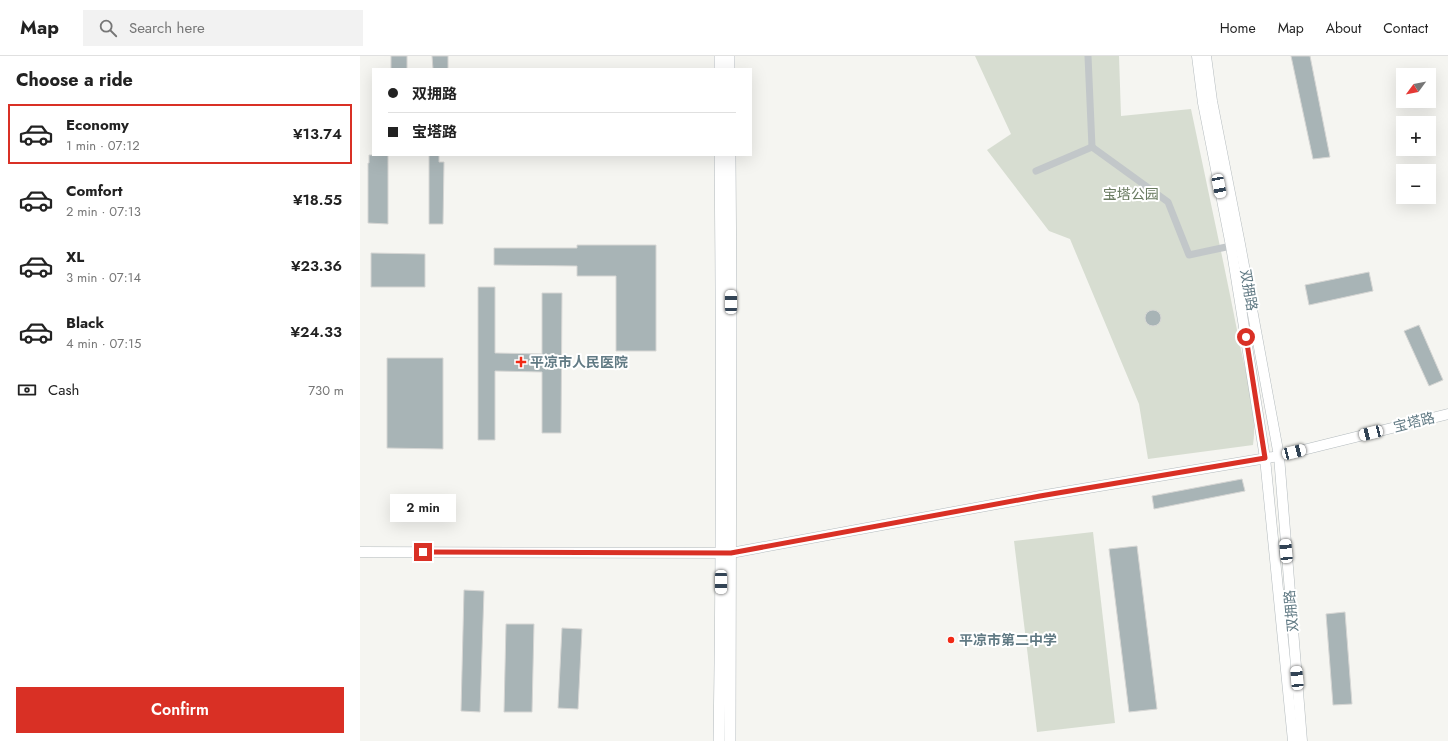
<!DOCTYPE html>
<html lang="en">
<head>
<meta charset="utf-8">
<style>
	body { margin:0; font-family:Jost,"Noto Sans SC",sans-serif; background:#f2f2f2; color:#222; height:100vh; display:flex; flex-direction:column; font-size:15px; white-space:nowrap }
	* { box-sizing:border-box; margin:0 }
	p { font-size:13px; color:#767676 }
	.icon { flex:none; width:22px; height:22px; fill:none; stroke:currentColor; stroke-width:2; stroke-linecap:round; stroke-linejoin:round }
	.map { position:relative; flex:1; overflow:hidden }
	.side { display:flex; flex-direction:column; background:#fff; width:360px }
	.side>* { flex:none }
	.top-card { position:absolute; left:12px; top:12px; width:380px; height:88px; border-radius:0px; box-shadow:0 4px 16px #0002; display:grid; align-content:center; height:88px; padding:0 16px; background:#fff }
	.needle { width:26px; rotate:238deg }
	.tools { position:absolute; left:1036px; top:12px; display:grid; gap:8px }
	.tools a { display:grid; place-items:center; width:40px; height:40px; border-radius:0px; background:#fff; box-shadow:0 4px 16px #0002; font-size:20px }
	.end { position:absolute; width:18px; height:18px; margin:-9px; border:5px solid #d93025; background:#fff; box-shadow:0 0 0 2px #fff }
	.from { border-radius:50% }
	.bubble { position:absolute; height:28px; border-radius:0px; background:#fff; box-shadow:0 4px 16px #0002; font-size:13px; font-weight:600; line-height:28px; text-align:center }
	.car { position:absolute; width:12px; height:24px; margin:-12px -6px; border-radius:5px; box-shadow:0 0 3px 1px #0007; background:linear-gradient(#fff 24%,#345 0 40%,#fff 0 76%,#345 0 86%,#fff 0) }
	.top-card b { display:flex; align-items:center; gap:14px; height:38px; font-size:15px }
	.top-card b+b { border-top:1px solid #e0e0e0 }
	.top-card i { width:10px; height:10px; background:#222 }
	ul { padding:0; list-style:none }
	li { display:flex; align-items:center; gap:12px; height:60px; margin:0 8px 6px; padding:0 8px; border:2px solid transparent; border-radius:0px }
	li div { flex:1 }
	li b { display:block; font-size:15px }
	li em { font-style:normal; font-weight:600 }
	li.current { border-color:#d93025 }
	li>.icon { width:36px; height:36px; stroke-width:1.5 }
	h2 { padding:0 16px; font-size:18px; line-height:48px }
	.pay { display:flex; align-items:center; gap:10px; height:44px; padding:0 16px; font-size:15px }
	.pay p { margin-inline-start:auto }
	.primary-button { display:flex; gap:8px; margin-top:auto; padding:8px 16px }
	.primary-button a { flex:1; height:46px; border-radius:0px; background:#d93025; color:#fff; font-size:16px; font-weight:600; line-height:46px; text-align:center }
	header { display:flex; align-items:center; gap:24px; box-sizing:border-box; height:56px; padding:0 20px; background:#fff; border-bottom:1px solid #e0e0e0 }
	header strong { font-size:19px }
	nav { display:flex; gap:22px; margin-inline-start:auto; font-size:14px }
	.search { width:280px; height:36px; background:#f2f2f2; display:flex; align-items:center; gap:10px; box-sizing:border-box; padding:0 14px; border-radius:0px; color:#767676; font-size:15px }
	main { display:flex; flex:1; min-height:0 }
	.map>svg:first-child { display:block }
	.green { fill:#d7ddd1 }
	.building { fill:#a8b4b6; stroke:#d6d6d4 }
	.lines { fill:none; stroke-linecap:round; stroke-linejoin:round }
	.secondary-casing { stroke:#b4bbbe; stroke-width:11 }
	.primary-casing { stroke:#b2b9bc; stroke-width:12 }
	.street { stroke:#c2c7c9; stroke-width:7 }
	.secondary { stroke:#fff; stroke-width:10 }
	.primary { stroke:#fff; stroke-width:11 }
	.route { stroke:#d93025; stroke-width:5 }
	.poi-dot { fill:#f12915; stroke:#fff; stroke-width:1.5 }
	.labels { text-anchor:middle; stroke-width:4; stroke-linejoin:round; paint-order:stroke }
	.park-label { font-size:14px; fill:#6a7b61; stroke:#fff }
	.street-label { font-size:14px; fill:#617a84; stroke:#fff }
	.poi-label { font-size:14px; font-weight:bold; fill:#617a84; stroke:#fff; text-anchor:start }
</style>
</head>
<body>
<header>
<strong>Map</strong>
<div class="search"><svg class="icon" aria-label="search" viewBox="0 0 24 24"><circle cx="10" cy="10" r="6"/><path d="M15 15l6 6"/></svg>Search here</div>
<nav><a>Home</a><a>Map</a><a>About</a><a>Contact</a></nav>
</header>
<main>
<section class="side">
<h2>Choose a ride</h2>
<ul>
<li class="current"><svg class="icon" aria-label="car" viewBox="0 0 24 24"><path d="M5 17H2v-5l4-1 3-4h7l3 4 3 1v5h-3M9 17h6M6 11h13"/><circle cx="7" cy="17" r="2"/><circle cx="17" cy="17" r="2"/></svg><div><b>Economy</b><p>1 min · 07:12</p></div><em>¥13.74</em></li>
<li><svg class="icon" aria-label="car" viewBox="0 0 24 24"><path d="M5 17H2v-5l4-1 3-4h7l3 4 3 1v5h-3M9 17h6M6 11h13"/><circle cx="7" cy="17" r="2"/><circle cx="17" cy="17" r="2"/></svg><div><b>Comfort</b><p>2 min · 07:13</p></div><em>¥18.55</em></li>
<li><svg class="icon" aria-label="car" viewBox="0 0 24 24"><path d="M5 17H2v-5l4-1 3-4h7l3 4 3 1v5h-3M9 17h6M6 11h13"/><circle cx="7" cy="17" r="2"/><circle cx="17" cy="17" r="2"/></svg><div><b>XL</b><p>3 min · 07:14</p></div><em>¥23.36</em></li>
<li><svg class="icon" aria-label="car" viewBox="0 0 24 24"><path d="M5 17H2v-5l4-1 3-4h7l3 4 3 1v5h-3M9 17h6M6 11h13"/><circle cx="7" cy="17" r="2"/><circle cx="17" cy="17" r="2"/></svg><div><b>Black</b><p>4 min · 07:15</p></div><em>¥24.33</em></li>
</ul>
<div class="pay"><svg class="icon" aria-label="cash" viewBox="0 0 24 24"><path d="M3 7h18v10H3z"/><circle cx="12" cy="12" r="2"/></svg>Cash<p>730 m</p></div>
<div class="primary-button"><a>Confirm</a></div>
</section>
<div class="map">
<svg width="1088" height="685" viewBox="0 0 1088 685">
	<rect width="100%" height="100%" fill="#f5f5f1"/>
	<g class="green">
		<path d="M 615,0 L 759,0 L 761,60 L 831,53 C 847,130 864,207 879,284 C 885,315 898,357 893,389 L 788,403 L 779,348 L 710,183 L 689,175 L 627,94 L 651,78 Z"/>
		<polygon points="733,476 755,667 677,676 654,485"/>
	</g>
	<g class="building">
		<rect x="31" y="0" width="16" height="13"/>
		<polygon points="72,0 88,0 88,13 73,13"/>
		<polygon points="931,0 950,0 970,101 953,103"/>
		<polygon points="9,99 28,99 28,168 8,167 8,107 9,107"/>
		<polygon points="69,99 79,99 79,106 84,106 83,168 69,168"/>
		<polygon points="217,189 296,189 296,295 256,295 256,220 217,220 217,210 134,209 134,192 217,192"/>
		<polygon points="11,197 65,198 65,231 11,231"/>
		<polygon points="1009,216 1013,235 949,249 945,229"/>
		<polygon points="118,231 135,231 135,297 182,298 182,237 202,237 201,377 182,377 182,316 135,315 135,384 118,384"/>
		<circle cx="793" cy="262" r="8"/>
		<polygon points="1059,269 1083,324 1069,330 1044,275"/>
		<polygon points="27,302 83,302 83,393 27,392"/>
		<polygon points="882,423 885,435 794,453 792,440"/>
		<polygon points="777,490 797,653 769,656 749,493"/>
		<polygon points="104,534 124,535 120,656 101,655"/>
		<polygon points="985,556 992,648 973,649 966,558"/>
		<polygon points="146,568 174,568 172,656 144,656"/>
		<polygon points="202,572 222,573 218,653 198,652"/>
	</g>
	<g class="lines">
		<defs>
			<g id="secondary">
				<polyline points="837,0 843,47 871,190 905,402 933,685"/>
				<polyline points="846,0 852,45 880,188 919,400 942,685"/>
				<polyline points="0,496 371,497 680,440 919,400 1088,358"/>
			</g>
			<g id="primary">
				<polyline points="360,0 360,13"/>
				<polyline points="369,0 369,13"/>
				<path d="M 359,685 C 362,490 362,294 360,99"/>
				<polyline points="370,685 371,246 370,99"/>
			</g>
		</defs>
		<use href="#secondary" class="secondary-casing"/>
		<use href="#primary" class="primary-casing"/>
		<g class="street">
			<polyline points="728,0 732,91"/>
			<polyline points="732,91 808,146 829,199 871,190"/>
			<polyline points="676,115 732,91"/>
		</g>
		<use href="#secondary" class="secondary"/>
		<use href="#primary" class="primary"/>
	</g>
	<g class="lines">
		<polyline class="route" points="63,496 371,497 680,440 905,402 886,281"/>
	</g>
	<g class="poi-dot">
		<path d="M159 300h4v4h4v4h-4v4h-4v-4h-4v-4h4z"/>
		<circle cx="591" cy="584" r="4"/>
	</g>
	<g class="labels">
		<g class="park-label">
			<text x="771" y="143">宝塔公园</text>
		</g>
		<g class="street-label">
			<text transform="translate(889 234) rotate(80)" y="5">双拥路</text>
			<text transform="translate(1054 366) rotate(-14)" y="5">宝塔路</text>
			<text transform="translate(931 555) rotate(-95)" y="5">双拥路</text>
		</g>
		<g class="poi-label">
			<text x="170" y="311">平凉市人民医院</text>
			<text x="599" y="589">平凉市第二中学</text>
		</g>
	</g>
</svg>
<div class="tools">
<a><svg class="needle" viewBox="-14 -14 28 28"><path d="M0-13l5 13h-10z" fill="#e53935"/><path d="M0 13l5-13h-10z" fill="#767676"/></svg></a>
<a>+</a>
<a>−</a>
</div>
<i class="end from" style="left:886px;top:281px"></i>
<i class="end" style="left:63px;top:496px"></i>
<div class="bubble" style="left:30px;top:438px;width:66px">2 min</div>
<i class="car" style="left:859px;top:130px;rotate:169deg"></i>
<i class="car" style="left:371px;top:246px;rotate:0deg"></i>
<i class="car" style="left:1011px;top:377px;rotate:256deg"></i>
<i class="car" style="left:934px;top:396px;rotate:76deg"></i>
<i class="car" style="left:926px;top:495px;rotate:355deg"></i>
<i class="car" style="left:361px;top:526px;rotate:180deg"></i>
<i class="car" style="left:937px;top:622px;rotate:355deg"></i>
<div class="top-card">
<b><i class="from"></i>双拥路</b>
<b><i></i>宝塔路</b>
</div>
</div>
</main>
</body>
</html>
